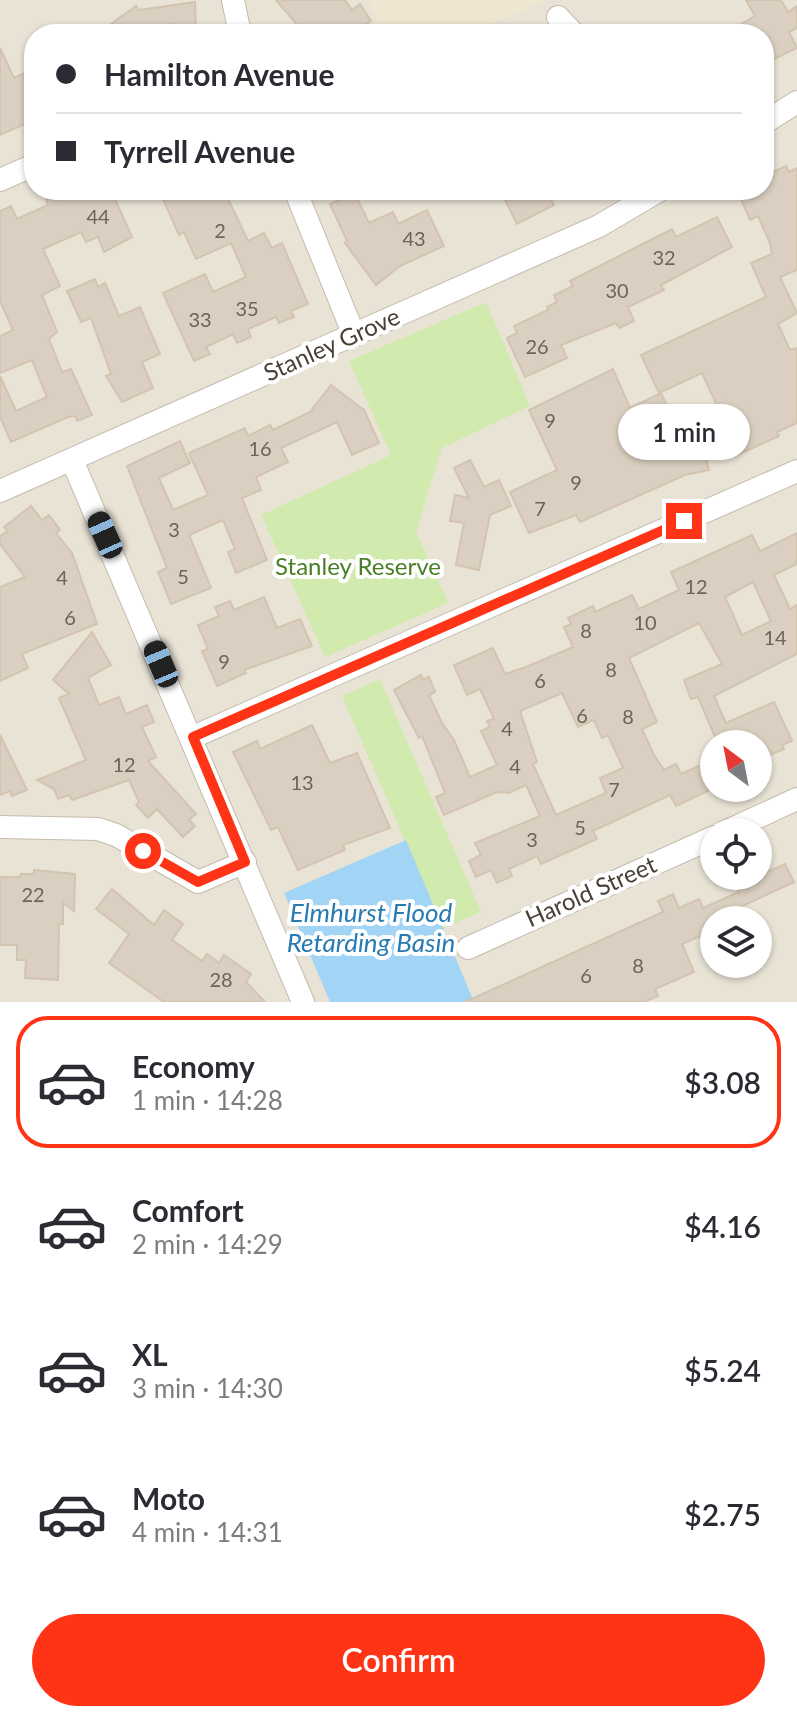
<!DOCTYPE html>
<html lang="en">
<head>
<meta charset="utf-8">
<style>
	body { margin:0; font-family:Lato,sans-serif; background:#f7f7f7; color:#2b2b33; height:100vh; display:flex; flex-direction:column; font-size:30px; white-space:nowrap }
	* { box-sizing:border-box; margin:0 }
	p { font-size:26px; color:#7c7c81 }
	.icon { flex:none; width:44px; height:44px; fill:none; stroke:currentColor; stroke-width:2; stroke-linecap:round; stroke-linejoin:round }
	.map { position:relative; height:1002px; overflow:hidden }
	.drawer { display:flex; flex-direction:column; background:#fff; flex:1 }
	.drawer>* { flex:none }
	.top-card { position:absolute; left:24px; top:24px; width:750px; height:176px; border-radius:32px; box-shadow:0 2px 6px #0004; display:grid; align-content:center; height:176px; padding:0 32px; background:#fff }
	.needle { width:52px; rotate:328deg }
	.fabs { position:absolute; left:700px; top:730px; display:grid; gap:16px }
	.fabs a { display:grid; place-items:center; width:72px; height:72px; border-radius:50%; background:#fff; box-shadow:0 2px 6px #0004; font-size:40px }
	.end { position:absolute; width:36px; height:36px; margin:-18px; border:10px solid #ff3315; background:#fff; box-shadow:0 0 0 4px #fff }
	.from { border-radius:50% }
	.bubble { position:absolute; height:56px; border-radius:28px; background:#fff; box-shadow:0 2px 6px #0004; font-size:26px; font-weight:600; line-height:56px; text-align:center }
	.car { position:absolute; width:24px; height:48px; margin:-24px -12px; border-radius:10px; box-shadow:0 0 6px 2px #0007; background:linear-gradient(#222 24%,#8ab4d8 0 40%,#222 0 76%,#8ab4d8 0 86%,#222 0) }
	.top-card b { display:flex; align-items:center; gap:28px; height:76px; font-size:30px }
	.top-card b+b { border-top:2px solid #e1e1e2 }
	.top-card i { width:20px; height:20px; background:#2b2b33 }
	ul { padding:14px 0 0; list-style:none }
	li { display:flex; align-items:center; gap:24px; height:132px; margin:0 16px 12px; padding:0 16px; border:4px solid transparent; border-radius:32px }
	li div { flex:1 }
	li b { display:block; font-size:30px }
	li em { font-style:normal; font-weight:600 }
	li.on { border-color:#ff3315 }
	li>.icon { width:72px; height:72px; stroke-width:1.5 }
	.button { display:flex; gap:16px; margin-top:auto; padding:16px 32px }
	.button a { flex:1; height:92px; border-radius:48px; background:#ff3315; color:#fff; font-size:32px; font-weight:600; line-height:92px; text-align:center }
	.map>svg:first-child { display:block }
	.residential { fill:#e9e3d6; fill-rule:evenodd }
	.education { fill:#efe6d1 }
	.green { fill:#d1ebaf }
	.water { fill:#a1d4f5 }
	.building { fill:#dacfc0; stroke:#d3c4af; stroke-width:2; fill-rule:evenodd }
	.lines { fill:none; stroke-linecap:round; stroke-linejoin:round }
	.minor-casing { stroke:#c4bbad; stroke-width:24 }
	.minor { stroke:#fff; stroke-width:22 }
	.route { stroke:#ff3315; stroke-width:10 }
	.labels { text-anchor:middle; stroke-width:8; stroke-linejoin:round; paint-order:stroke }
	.number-label { font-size:20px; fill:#6d6458 }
	.street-label { font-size:24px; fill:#494136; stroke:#fff }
	.park-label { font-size:24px; fill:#497f25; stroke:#fff }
	.water-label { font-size:26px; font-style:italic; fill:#277bb3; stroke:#fff }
</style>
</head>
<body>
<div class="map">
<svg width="797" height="1002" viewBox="0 0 797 1002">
	<rect width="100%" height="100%" fill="#f5f1e8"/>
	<path class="residential" d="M 0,0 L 797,0 L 797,1002 L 0,1002 ZM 34,34 L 764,34 L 764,190 L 34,190 ZM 714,744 L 758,744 L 758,788 L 714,788 ZM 714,832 L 758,832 L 758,876 L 714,876 ZM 714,920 L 758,920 L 758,964 L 714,964 Z"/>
	<polygon class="education" points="368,0 546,0 470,34 383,34"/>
	<g class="green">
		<polygon points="486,302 530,406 442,448 416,532 448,603 325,657 261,515 391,455 349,361"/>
		<polygon points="380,679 481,912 443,928 342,696"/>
	</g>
	<polygon class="water" points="406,840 474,1002 330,1002 284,893"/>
	<g class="building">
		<polygon points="276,0 345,0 352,10 360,4 371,21 351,34 305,34"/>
		<polygon points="746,0 781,0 788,12 797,6 797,28 789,32 797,48 764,64 764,34 724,34 755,16"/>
		<polygon points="195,2 196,34 173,34 172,24 154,27 145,34 97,34 136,6 139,10"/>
		<polygon points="0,48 14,78 34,69 34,120 0,135"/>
		<polygon points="786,166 789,172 797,168 797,270 780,277 797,313 778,324 790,350 797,348 797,423 777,432 779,436 735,456 731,448 705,455 709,470 685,475 580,522 576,515 529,533 510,492 557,470 529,410 613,369 630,408 661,393 676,425 720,412 702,373 659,393 641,355 766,297 751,263 772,254 770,243 758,216 750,220 737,190 764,190 764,176"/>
		<polygon points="69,190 111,190 132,237 104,252 98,237 86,242 81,232 43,249 60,286 42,295 57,332 49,339 62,372 71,369 92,415 77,421 75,416 68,417 11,442 0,417 0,376 16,411 47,397 32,360 0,373 0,336 13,330 0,301 0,211 11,206 17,219 48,205 46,200"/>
		<polygon points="159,190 224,190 248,241 264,233 272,248 282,243 308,304 291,311 294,317 279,323 276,317 248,329 251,337 237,343 233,334 206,347 210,354 194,361 163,293 205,274 213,292 246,277 231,243 196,259 184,232 179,235"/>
		<polygon points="332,190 353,190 369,223 393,212 398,224 427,210 444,246 400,266 376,285 345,243 347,241 330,204 337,201"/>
		<polygon points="520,190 546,190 554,205 517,224 504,198"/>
		<polygon points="717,217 732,247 661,285 664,290 628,307 634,321 619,328 616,323 561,345 567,358 525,377 507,338 517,333 514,326 548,310 547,307 557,302 554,295 573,286 570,281 672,229 676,237"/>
		<polygon points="95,279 98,287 105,283 119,316 140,307 160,354 142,362 153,388 122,402 106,376 111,374 91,318 81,322 67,291"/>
		<polygon points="331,385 364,410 379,443 352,455 337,422 281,448 288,462 256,477 261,490 242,498 267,560 236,573 228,552 235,549 223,520 189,535 211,588 171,604 158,572 167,568 127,466 180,441 190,463 159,478 173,510 208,495 189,453 245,428 248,436 270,425 273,430 310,412"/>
		<polygon points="470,460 484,487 499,480 511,506 490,515 479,570 456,565 464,523 450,521 455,495 469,498 454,468"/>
		<polygon points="31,506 42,520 49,515 60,530 56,533 72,553 97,624 22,654 28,668 0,681 0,587 25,577 0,544 0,536 8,531 4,527"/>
		<path d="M 797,533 L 797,564 L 774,575 L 790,609 L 797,605 L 797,654 L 714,696 L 726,723 L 774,702 L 792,741 L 782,745 L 784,749 L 758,760 L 758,744 L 718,744 L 698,697 L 691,699 L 684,680 L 722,664 L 699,623 L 629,658 L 657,722 L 642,729 L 654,755 L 664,770 L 676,764 L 681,774 L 714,759 L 714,788 L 676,806 L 670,795 L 593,831 L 597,839 L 541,864 L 537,856 L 509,869 L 512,876 L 497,883 L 491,870 L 476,877 L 469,861 L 481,855 L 475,843 L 540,816 L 526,785 L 509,793 L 497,792 L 444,815 L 436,797 L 445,793 L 441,783 L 422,736 L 419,738 L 394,690 L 421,675 L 423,680 L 429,677 L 435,692 L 429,695 L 442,723 L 454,740 L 470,777 L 497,765 L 481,731 L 490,727 L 487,721 L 494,719 L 480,689 L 467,695 L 454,665 L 493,648 L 505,674 L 526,667 L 573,647 L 564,627 L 571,624 L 568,618 L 593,606 L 595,612 L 632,595 L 639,609 L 679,590 L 671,572 L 752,535 L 760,551 ZM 753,582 L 771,621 L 742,635 L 725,597 ZM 562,693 L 578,727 L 594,720 L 602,738 L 608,735 L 623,768 L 600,778 L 606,793 L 556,815 L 533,764 L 537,762 L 520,711 Z"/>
		<polygon points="264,597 277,628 300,619 312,646 244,670 246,673 217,686 202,651 208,649 198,625 219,616 215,607 230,601 234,610"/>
		<polygon points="92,632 111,665 88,678 99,705 119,697 126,714 147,705 154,722 142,727 156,757 148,761 196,814 189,820 195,826 183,837 157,809 148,818 136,805 139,802 129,780 72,800 69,795 58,799 54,789 37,780 86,760 59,698 69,694 53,680"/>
		<polygon points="312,725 330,763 357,753 390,828 343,845 345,850 298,870 278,827 271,830 233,752 257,741 260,749"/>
		<polygon points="0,735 27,790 12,796 10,791 0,795"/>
		<polygon points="785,864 794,882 734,910 739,920 714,920 714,930 682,944 694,972 655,989 658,996 644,1002 465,1002 663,912 658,901 673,894 679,908 699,899 703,908 739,892 732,876 758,876"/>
		<polygon points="34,870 75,874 74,911 63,903 63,924 59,924 58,980 25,978 26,960 17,960 17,945 0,945 0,877 20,877 21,874 34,874"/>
		<polygon points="112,889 154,925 164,910 183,924 172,940 202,961 207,954 219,963 224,955 251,974 246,982 265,1002 164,1002 109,963 129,934 96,909"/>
	</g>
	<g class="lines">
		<defs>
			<g id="minor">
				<polyline points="233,0 240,34"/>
				<polyline points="558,17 574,34"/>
				<polyline points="764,123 797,102"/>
				<polyline points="0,180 34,165"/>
				<polyline points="295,190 354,335"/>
				<polyline points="72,460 303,1002"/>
				<polyline points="0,491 599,226 660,190"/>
				<polyline points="193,737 797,471"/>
				<polyline points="0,827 98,829 116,835 198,882 245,862"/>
				<polyline points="725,832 797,799"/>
				<polyline points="468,948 714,837"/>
			</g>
		</defs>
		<use href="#minor" class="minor-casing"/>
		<use href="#minor" class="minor"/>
	</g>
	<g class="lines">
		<polyline class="route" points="143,851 198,882 245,862 193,737 684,521"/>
	</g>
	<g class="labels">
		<g class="number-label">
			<text x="98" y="224">44</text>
			<text x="220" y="238">2</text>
			<text x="414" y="246">43</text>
			<text x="664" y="265">32</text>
			<text x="617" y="298">30</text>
			<text x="247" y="316">35</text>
			<text x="200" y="327">33</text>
			<text x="537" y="354">26</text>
			<text x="550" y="428">9</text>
			<text x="260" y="456">16</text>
			<text x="576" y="490">9</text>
			<text x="540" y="516">7</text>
			<text x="174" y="537">3</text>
			<text x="183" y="584">5</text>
			<text x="62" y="585">4</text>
			<text x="696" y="594">12</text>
			<text x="70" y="625">6</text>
			<text x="645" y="630">10</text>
			<text x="586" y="638">8</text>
			<text x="775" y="645">14</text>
			<text x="224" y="669">9</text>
			<text x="611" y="677">8</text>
			<text x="540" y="688">6</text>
			<text x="582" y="723">6</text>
			<text x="628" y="724">8</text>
			<text x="507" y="736">4</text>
			<text x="124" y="772">12</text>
			<text x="515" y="774">4</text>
			<text x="302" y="790">13</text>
			<text x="614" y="797">7</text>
			<text x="580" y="835">5</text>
			<text x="532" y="847">3</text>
			<text x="33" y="902">22</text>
			<text x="638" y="973">8</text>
			<text x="586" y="983">6</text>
			<text x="221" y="987">28</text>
		</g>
		<g class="street-label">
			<text transform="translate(332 345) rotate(-24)" y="8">Stanley Grove</text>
			<text transform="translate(591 892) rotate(-24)" y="8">Harold Street</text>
		</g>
		<g class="park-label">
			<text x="358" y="575">Stanley Reserve</text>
		</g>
		<g class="water-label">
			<text x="371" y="922">Elmhurst Flood<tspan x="371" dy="30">Retarding Basin</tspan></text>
		</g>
	</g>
</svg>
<div class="fabs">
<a><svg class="needle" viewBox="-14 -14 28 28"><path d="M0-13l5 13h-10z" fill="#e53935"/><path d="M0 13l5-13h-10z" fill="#7c7c81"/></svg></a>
<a><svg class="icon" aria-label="locate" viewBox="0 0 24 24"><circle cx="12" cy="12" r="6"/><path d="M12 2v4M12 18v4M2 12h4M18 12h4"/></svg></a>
<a><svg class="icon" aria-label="layers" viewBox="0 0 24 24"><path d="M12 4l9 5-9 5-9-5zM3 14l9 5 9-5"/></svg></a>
</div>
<i class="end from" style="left:143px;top:851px"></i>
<i class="end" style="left:684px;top:521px"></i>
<div class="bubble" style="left:618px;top:404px;width:132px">1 min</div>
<i class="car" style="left:105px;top:535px;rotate:336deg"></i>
<i class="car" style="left:161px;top:664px;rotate:337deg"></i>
<div class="top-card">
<b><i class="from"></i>Hamilton Avenue</b>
<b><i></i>Tyrrell Avenue</b>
</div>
</div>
<section class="drawer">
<ul>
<li class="on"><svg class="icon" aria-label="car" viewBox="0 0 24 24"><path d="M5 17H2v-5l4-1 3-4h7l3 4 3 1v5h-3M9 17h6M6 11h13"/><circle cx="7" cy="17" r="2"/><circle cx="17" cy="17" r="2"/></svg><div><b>Economy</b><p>1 min · 14:28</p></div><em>$3.08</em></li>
<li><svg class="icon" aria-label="car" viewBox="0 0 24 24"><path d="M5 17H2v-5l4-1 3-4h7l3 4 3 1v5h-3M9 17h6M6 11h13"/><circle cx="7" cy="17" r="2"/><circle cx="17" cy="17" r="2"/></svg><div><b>Comfort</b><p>2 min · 14:29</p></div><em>$4.16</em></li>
<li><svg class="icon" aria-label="car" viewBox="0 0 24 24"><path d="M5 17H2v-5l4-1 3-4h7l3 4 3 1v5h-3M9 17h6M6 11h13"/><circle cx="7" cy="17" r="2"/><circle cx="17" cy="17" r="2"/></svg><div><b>XL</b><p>3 min · 14:30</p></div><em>$5.24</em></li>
<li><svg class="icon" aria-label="car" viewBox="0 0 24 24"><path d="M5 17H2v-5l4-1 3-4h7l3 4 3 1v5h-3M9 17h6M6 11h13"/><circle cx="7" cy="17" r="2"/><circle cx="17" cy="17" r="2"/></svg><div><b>Moto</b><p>4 min · 14:31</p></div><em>$2.75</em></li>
</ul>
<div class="button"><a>Confirm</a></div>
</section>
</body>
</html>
